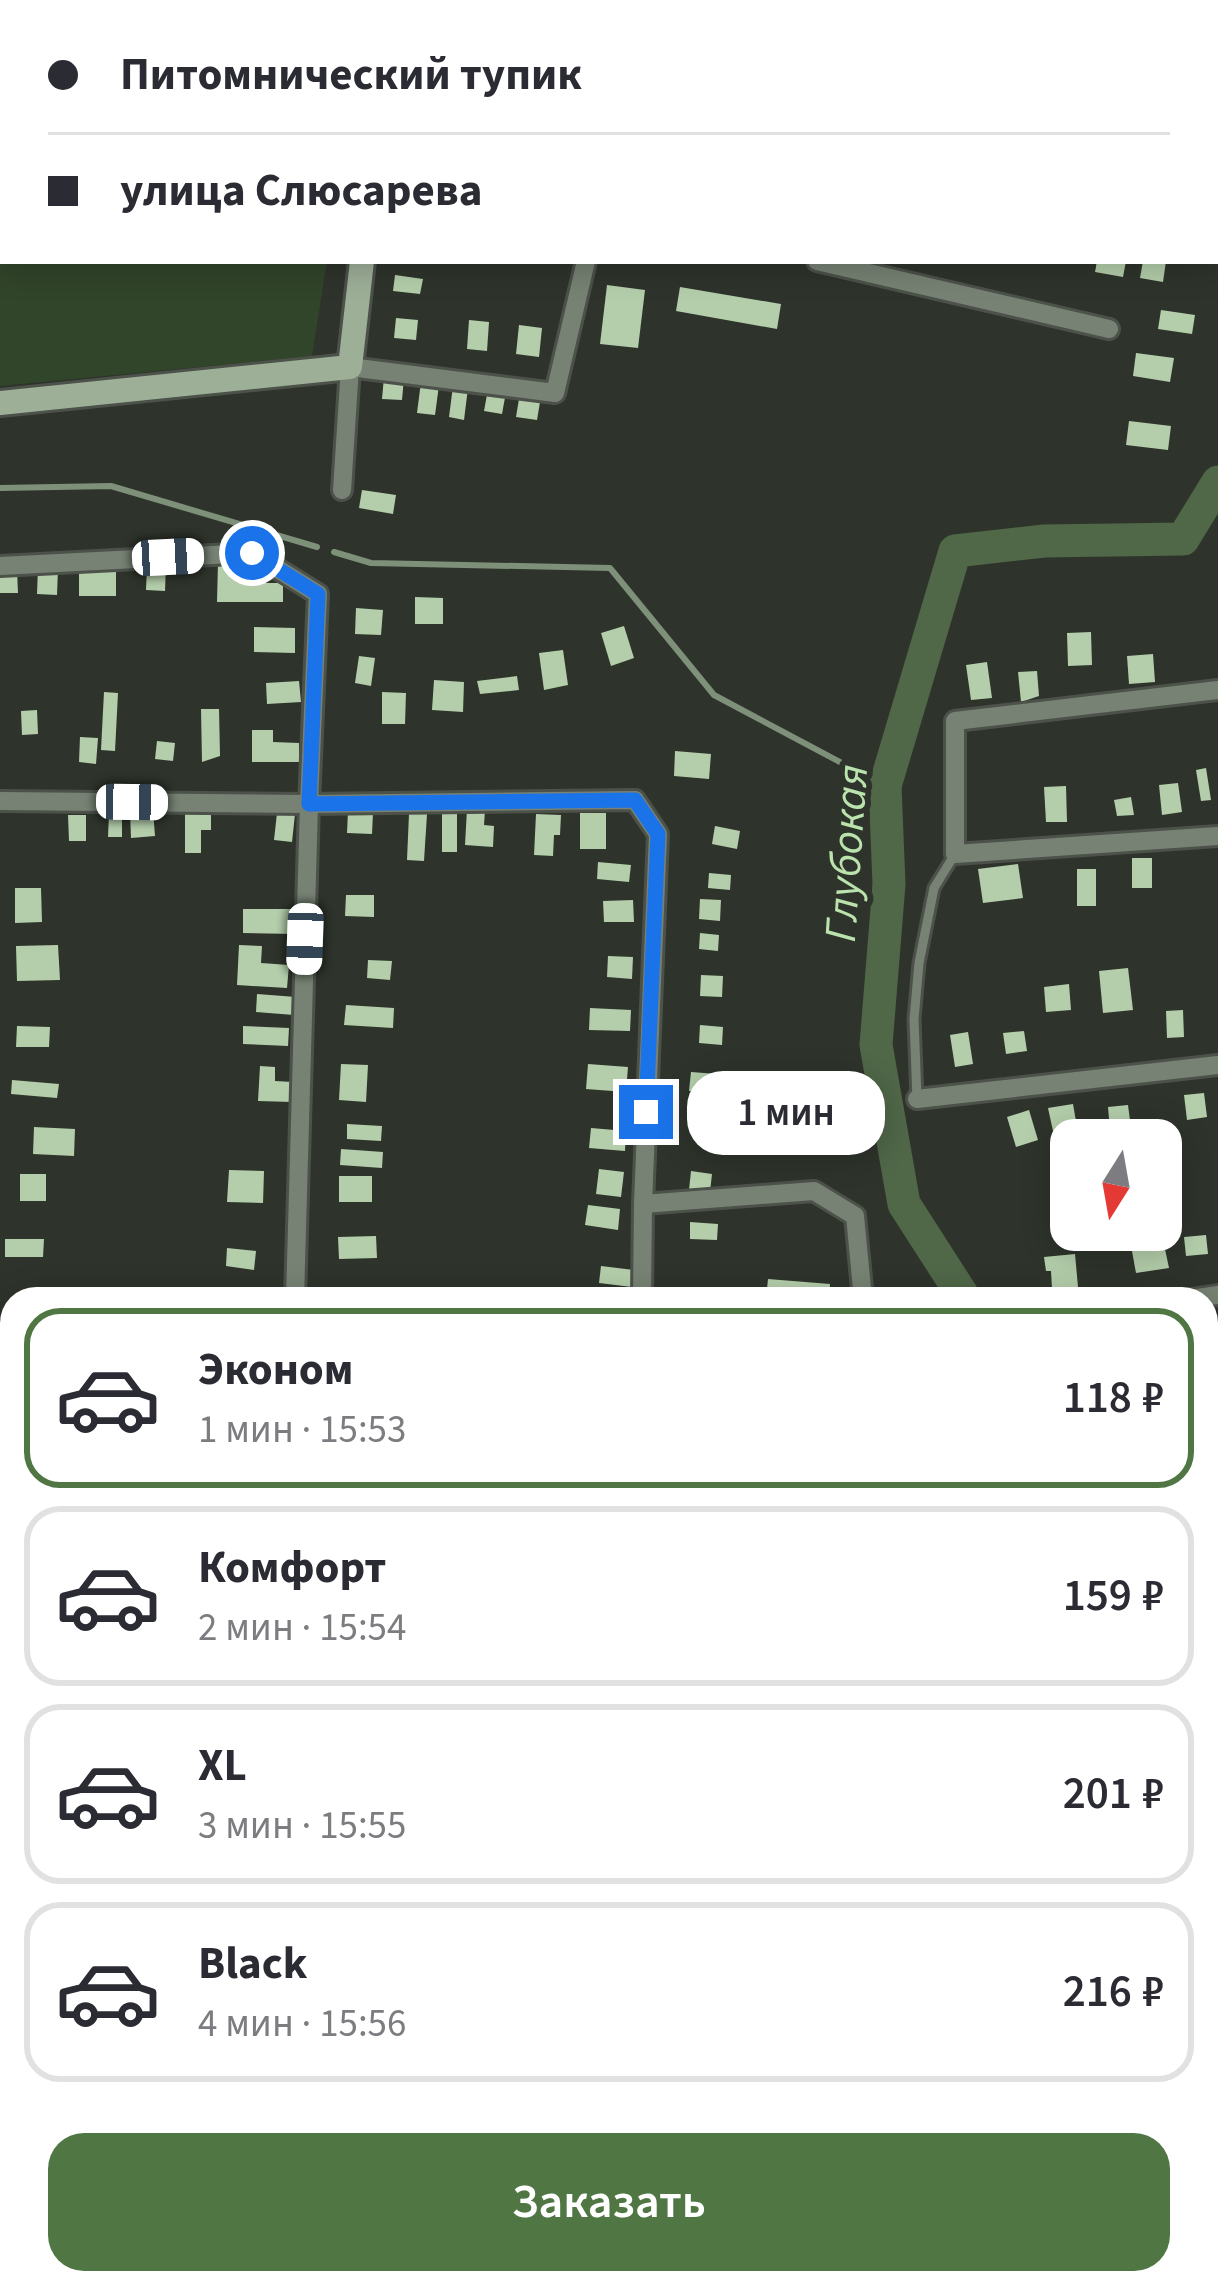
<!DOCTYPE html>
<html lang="ru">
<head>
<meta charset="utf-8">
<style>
	body { margin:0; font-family:"Source Sans 3",sans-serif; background:#f7f7f7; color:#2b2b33; height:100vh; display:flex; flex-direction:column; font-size:45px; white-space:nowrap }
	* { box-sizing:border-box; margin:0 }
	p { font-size:39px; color:#7c7c81 }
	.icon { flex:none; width:66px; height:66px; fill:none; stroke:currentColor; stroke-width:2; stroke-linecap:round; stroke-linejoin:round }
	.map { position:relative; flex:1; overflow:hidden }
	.details { position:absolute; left:0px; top:1287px; width:1218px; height:1008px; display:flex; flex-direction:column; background:#fff; border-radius:36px 36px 0 0; box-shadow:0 6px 30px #0003 }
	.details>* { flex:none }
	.hud { position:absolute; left:0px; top:0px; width:1218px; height:264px; box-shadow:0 6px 30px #0003; display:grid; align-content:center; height:264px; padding:0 48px; background:#fff }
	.needle { width:78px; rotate:191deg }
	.buttons { position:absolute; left:1050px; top:1119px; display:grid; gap:24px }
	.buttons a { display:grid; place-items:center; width:132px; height:132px; border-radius:24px; background:#fff; box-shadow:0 6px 30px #0003; font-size:60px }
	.end { position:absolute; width:54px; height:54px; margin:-27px; border:15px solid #1a73e8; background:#fff; box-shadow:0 0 0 6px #fff }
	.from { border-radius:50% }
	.bubble { position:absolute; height:84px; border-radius:36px; background:#fff; box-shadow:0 6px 30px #0003; font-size:39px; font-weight:600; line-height:84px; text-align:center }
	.car { position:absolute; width:36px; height:72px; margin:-36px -18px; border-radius:15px; box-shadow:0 0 9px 3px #0007; background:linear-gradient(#fff 24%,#345 0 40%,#fff 0 76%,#345 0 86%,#fff 0) }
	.hud b { display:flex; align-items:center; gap:42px; height:114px; font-size:45px }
	.hud b+b { border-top:3px solid #e1e1e2 }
	.hud i { width:30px; height:30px; background:#2b2b33 }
	ul { padding:21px 0 0; list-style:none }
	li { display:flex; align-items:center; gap:36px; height:180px; margin:0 24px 18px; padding:0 24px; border:6px solid #e1e1e2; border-radius:36px }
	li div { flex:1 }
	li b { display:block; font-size:45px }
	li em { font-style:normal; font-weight:600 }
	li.selected { border-color:#4f7643 }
	li>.icon { width:108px; height:108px; stroke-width:1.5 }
	.action { display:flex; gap:24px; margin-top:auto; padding:24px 48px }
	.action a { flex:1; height:138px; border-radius:36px; background:#4f7643; color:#fff; font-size:48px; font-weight:600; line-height:138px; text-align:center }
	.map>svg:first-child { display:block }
	.built { fill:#353f31 }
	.green { fill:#31452a }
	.water { fill:#506748; stroke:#7e9079; stroke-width:3 }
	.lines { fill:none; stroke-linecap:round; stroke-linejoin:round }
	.stream { stroke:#7e9079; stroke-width:6 }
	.river { stroke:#506748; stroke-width:33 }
	.building { fill:#b4ceab }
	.lane-casing { stroke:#4c524a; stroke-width:15 }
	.street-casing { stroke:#4c524a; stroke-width:24 }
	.secondary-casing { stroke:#4c524a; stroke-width:30 }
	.lane { stroke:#778274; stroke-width:9 }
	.street { stroke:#778274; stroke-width:18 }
	.secondary { stroke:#9eaf98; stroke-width:24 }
	.route { stroke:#1a73e8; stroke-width:15 }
	.labels { text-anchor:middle; stroke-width:12; stroke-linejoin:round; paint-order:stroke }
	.water-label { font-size:45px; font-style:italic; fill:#bbe3ad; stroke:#2e342b }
</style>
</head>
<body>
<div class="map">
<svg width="1218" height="2295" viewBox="0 0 1218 2295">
	<rect width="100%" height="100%" fill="#2e342b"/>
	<polygon class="built" points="4,1586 12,1586 12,2086 5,2085 0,2081"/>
	<polygon class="green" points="0,0 368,0 368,3 3,3 3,261 327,261 312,356 0,386"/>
	<polygon class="water" points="1208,2249 1218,2254 1218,2295 1153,2295 1154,2283 1206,2283"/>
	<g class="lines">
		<g class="stream">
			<polyline points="0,488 111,486 317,547"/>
			<polyline points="334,552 371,563 610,568 714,695 885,786"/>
		</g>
		<g class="river">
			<polyline points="1076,0 1076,3"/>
			<polyline points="1215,198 1218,201"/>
			<polyline points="965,1299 904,1204 876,1045 889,884 885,786 955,551 1044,541 1183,539 1218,482"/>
			<polyline points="1206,1900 1218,1910"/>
		</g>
	</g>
	<g class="building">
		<polygon points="1097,261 1126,261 1123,277 1095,272"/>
		<polygon points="1143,261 1166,261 1163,282 1140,278"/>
		<polygon points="395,275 423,279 420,294 393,291"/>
		<polygon points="607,285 645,290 638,348 600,344"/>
		<polygon points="680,287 781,304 777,329 676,311"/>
		<polygon points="1161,310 1195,315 1192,334 1158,329"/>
		<polygon points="396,318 418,320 416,340 394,338"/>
		<polygon points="469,320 489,322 487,351 467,349"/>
		<polygon points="519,325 542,328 539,357 516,354"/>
		<polygon points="1136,353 1174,358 1170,382 1133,376"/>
		<polygon points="384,377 404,378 402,400 382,399"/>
		<polygon points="421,382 439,385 435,415 417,413"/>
		<polygon points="453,386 468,388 464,420 449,417"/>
		<polygon points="488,389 506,392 502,414 484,411"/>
		<polygon points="520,393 541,396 537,420 516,417"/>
		<polygon points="1129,421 1171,426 1168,450 1126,445"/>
		<polygon points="362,490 396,495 393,514 359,508"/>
		<polygon points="218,562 241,562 241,583 283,583 283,602 217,602"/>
		<polygon points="147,565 166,565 165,591 146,590"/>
		<polygon points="38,567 58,568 57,595 37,594"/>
		<rect x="79" y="567" width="37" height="29"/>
		<polygon points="0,570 17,570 18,593 0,593"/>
		<polygon points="415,597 443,598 443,624 415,624"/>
		<polygon points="356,608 383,610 381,635 355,634"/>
		<polygon points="624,626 634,658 611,666 601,633"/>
		<polygon points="254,627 295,628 295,653 254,652"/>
		<polygon points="1091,632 1092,665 1068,666 1067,633"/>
		<polygon points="563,650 568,685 544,690 539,653"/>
		<polygon points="1153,654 1155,682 1129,684 1127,656"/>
		<polygon points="359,656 375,658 371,686 355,683"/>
		<polygon points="987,662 992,698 971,700 966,665"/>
		<polygon points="1037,671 1039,696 1021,702 1018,672"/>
		<polygon points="517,676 519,690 480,694 477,681"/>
		<polygon points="434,680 464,682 463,712 432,710"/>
		<polygon points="299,681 301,702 267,704 266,683"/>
		<polygon points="104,692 118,693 115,751 101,750"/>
		<polygon points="382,692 406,693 405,724 382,724"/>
		<polygon points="201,709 219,709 220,756 202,762"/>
		<polygon points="37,710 38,734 22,735 21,711"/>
		<polygon points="252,730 273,730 273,742 299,743 299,762 252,762"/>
		<polygon points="80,737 98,738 96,764 79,762"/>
		<polygon points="157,741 175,743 173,761 155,759"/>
		<polygon points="675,751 711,754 709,779 674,776"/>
		<polygon points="1206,768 1211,800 1201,801 1196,770"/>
		<polygon points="1178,783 1182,812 1162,815 1159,785"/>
		<polygon points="1066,786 1067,822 1046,822 1044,787"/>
		<polygon points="1131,797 1134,815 1117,816 1114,800"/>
		<rect x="442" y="809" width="15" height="43"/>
		<polygon points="467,809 485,810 484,825 494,826 493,847 465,845"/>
		<polygon points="153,810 155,836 131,838 130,811"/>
		<polygon points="348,811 373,813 372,834 347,833"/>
		<polygon points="109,813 122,813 122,837 108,837"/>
		<polygon points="185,813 211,813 211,830 201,830 201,853 185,853"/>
		<polygon points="277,813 295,814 292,842 274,840"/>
		<rect x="580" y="813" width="26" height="36"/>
		<polygon points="409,814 427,814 424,861 407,860"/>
		<polygon points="536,814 561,815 560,835 554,835 553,856 534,855"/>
		<polygon points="68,815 86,815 86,841 69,841"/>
		<polygon points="715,826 740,831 737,849 712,844"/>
		<rect x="1132" y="858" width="20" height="30"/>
		<polygon points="598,862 631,865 629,882 597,879"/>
		<polygon points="1018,864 1023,898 983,903 978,869"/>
		<rect x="1077" y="869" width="19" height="37"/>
		<polygon points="709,873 731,875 730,890 708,888"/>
		<polygon points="15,888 41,888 42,922 15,923"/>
		<polygon points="346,895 374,895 374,917 345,916"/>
		<polygon points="700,899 721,900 720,921 699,919"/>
		<polygon points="633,900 634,922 604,922 603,901"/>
		<polygon points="243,909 295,909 295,934 243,933"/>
		<polygon points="700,933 719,935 718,951 699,949"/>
		<polygon points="58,945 60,980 17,981 16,946"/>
		<polygon points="239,945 262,946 261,963 289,965 287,988 237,985"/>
		<polygon points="608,956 633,957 632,979 607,977"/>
		<polygon points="368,960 392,961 390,980 367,978"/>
		<polygon points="1128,968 1133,1010 1103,1013 1099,971"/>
		<polygon points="701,975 723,976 722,997 700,996"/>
		<polygon points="1069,984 1071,1010 1046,1012 1044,987"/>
		<polygon points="257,994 296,997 294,1015 256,1012"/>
		<polygon points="346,1005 394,1008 393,1028 344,1025"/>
		<polygon points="590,1008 631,1010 630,1031 589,1030"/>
		<polygon points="1183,1010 1184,1037 1167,1038 1166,1011"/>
		<polygon points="700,1025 723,1027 722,1045 699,1043"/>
		<polygon points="17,1026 50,1027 49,1047 16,1047"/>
		<polygon points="243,1026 289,1028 288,1046 243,1044"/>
		<polygon points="1024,1031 1027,1051 1006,1054 1003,1033"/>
		<polygon points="968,1032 973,1064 955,1067 950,1035"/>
		<polygon points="341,1064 368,1065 366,1102 339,1100"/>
		<polygon points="588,1064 628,1067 626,1092 586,1089"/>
		<polygon points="260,1066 275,1067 275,1081 293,1082 292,1102 258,1101"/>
		<polygon points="691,1072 717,1074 716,1092 689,1091"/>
		<polygon points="12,1080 59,1084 57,1098 11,1094"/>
		<polygon points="1204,1093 1207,1117 1187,1120 1184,1095"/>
		<polygon points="1073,1104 1077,1127 1053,1131 1048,1108"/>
		<polygon points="1128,1105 1131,1128 1110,1130 1108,1107"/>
		<polygon points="1029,1110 1038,1140 1016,1147 1007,1117"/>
		<polygon points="347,1124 382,1126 381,1141 347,1139"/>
		<polygon points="34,1127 75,1129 74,1156 33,1154"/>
		<polygon points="591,1128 626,1131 625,1151 589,1148"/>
		<polygon points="341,1149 383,1152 382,1168 340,1165"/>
		<polygon points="599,1169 624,1172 621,1197 596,1194"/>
		<polygon points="229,1170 264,1171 263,1203 227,1202"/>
		<polygon points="691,1171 712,1174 710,1192 689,1190"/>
		<rect x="20" y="1174" width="26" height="27"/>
		<rect x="339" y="1176" width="33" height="26"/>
		<polygon points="588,1205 620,1209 618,1230 585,1225"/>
		<polygon points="690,1222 718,1224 717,1240 690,1239"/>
		<polygon points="1161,1230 1169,1268 1136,1273 1129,1235"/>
		<polygon points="1206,1235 1208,1254 1186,1256 1184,1237"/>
		<polygon points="376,1236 377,1258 339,1259 338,1237"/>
		<polygon points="5,1239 44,1239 43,1257 5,1257"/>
		<polygon points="227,1248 256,1251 254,1270 226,1266"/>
		<polygon points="1075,1254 1078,1287 1052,1289 1051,1271 1046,1271 1044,1257"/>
		<polygon points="601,1266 634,1270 632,1287 599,1283"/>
		<polygon points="768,1279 830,1284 829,1299 766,1299"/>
		<polygon points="335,1290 363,1292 362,1299 335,1299"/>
		<polygon points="1214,1410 1218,1432 1206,1435 1206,1412"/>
		<rect x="4" y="1413" width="8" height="25"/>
		<polygon points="6,1482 12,1482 12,1515 7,1515"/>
		<polygon points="1218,1622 1218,1645 1206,1647 1206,1624"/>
		<rect x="0" y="2191" width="12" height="29"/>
		<rect x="323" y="2283" width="25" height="12"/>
		<polygon points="558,2283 594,2283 595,2295 558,2295"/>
		<polygon points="670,2283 700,2283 699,2295 669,2295"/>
		<polygon points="913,2283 948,2283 948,2295 912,2294"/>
		<polygon points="842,2284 866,2285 866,2295 842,2295"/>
	</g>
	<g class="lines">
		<defs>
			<polyline id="lane" points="917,1099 914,1019 919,963 934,888 955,854"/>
			<g id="street">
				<polyline points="452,0 474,3"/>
				<polyline points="817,261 1109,329"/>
				<polyline points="342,490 350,367 555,393 586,261"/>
				<polyline points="0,566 252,553 318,594 309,804 295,1299"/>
				<polyline points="1218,690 955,721 955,854 1218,836"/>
				<polyline points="0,801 309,804 635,800 658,834 643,1204 642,1299"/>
				<polyline points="917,1099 1218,1065"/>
				<polyline points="643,1204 814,1191 855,1216 863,1299"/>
				<polyline points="1191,1299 1218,1295"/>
				<polyline points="1206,1507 1218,1502"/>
				<polyline points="0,1555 12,1555"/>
				<polyline points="1206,1674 1218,1671"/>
				<polyline points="294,2283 294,2295"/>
				<polyline points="641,2283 641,2295"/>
				<polyline points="887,2295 888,2283"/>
			</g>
			<g id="secondary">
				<polyline points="395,3 395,0"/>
				<polyline points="0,403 350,367 362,261"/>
				<polyline points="0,2106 12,2107"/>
				<polyline points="1206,2141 1218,2143"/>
			</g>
		</defs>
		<use href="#lane" class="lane-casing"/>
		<use href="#street" class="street-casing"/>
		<use href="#secondary" class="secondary-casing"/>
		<use href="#lane" class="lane"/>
		<use href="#street" class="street"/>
		<use href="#secondary" class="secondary"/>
	</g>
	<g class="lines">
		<polyline class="route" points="252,553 318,594 309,804 635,800 658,834 646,1112"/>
	</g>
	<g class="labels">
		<g class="water-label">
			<text transform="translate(845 853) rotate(-86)" y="16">Глубокая</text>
		</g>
	</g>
</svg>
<div class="buttons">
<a><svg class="needle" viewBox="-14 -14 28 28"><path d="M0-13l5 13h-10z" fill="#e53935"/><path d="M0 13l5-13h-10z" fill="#7c7c81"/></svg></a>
</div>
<i class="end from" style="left:252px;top:553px"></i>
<i class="end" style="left:646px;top:1112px"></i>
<div class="bubble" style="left:687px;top:1071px;width:198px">1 мин</div>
<i class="car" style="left:168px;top:557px;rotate:87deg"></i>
<i class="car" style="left:132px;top:802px;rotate:91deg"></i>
<i class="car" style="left:305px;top:939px;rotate:182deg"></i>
<div class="hud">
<b><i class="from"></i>Питомнический тупик</b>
<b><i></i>улица Слюсарева</b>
</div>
<section class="details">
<ul>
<li class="selected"><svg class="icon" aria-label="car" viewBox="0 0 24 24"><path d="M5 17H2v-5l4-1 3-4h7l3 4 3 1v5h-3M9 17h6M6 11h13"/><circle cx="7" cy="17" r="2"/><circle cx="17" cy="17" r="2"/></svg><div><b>Эконом</b><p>1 мин · 15:53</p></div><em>118 ₽</em></li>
<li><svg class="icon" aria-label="car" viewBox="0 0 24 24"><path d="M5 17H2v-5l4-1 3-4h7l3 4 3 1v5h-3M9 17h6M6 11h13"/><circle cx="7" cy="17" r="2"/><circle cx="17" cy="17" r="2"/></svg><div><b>Комфорт</b><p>2 мин · 15:54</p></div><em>159 ₽</em></li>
<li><svg class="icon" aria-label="car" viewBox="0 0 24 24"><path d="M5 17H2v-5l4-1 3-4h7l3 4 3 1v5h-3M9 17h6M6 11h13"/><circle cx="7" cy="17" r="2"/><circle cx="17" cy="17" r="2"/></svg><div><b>XL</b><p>3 мин · 15:55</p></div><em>201 ₽</em></li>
<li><svg class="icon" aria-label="car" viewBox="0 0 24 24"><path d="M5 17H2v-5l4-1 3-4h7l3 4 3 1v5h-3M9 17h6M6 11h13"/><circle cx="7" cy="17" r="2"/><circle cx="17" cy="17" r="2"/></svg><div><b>Black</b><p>4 мин · 15:56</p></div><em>216 ₽</em></li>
</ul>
<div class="action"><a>Заказать</a></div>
</section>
</div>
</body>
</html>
